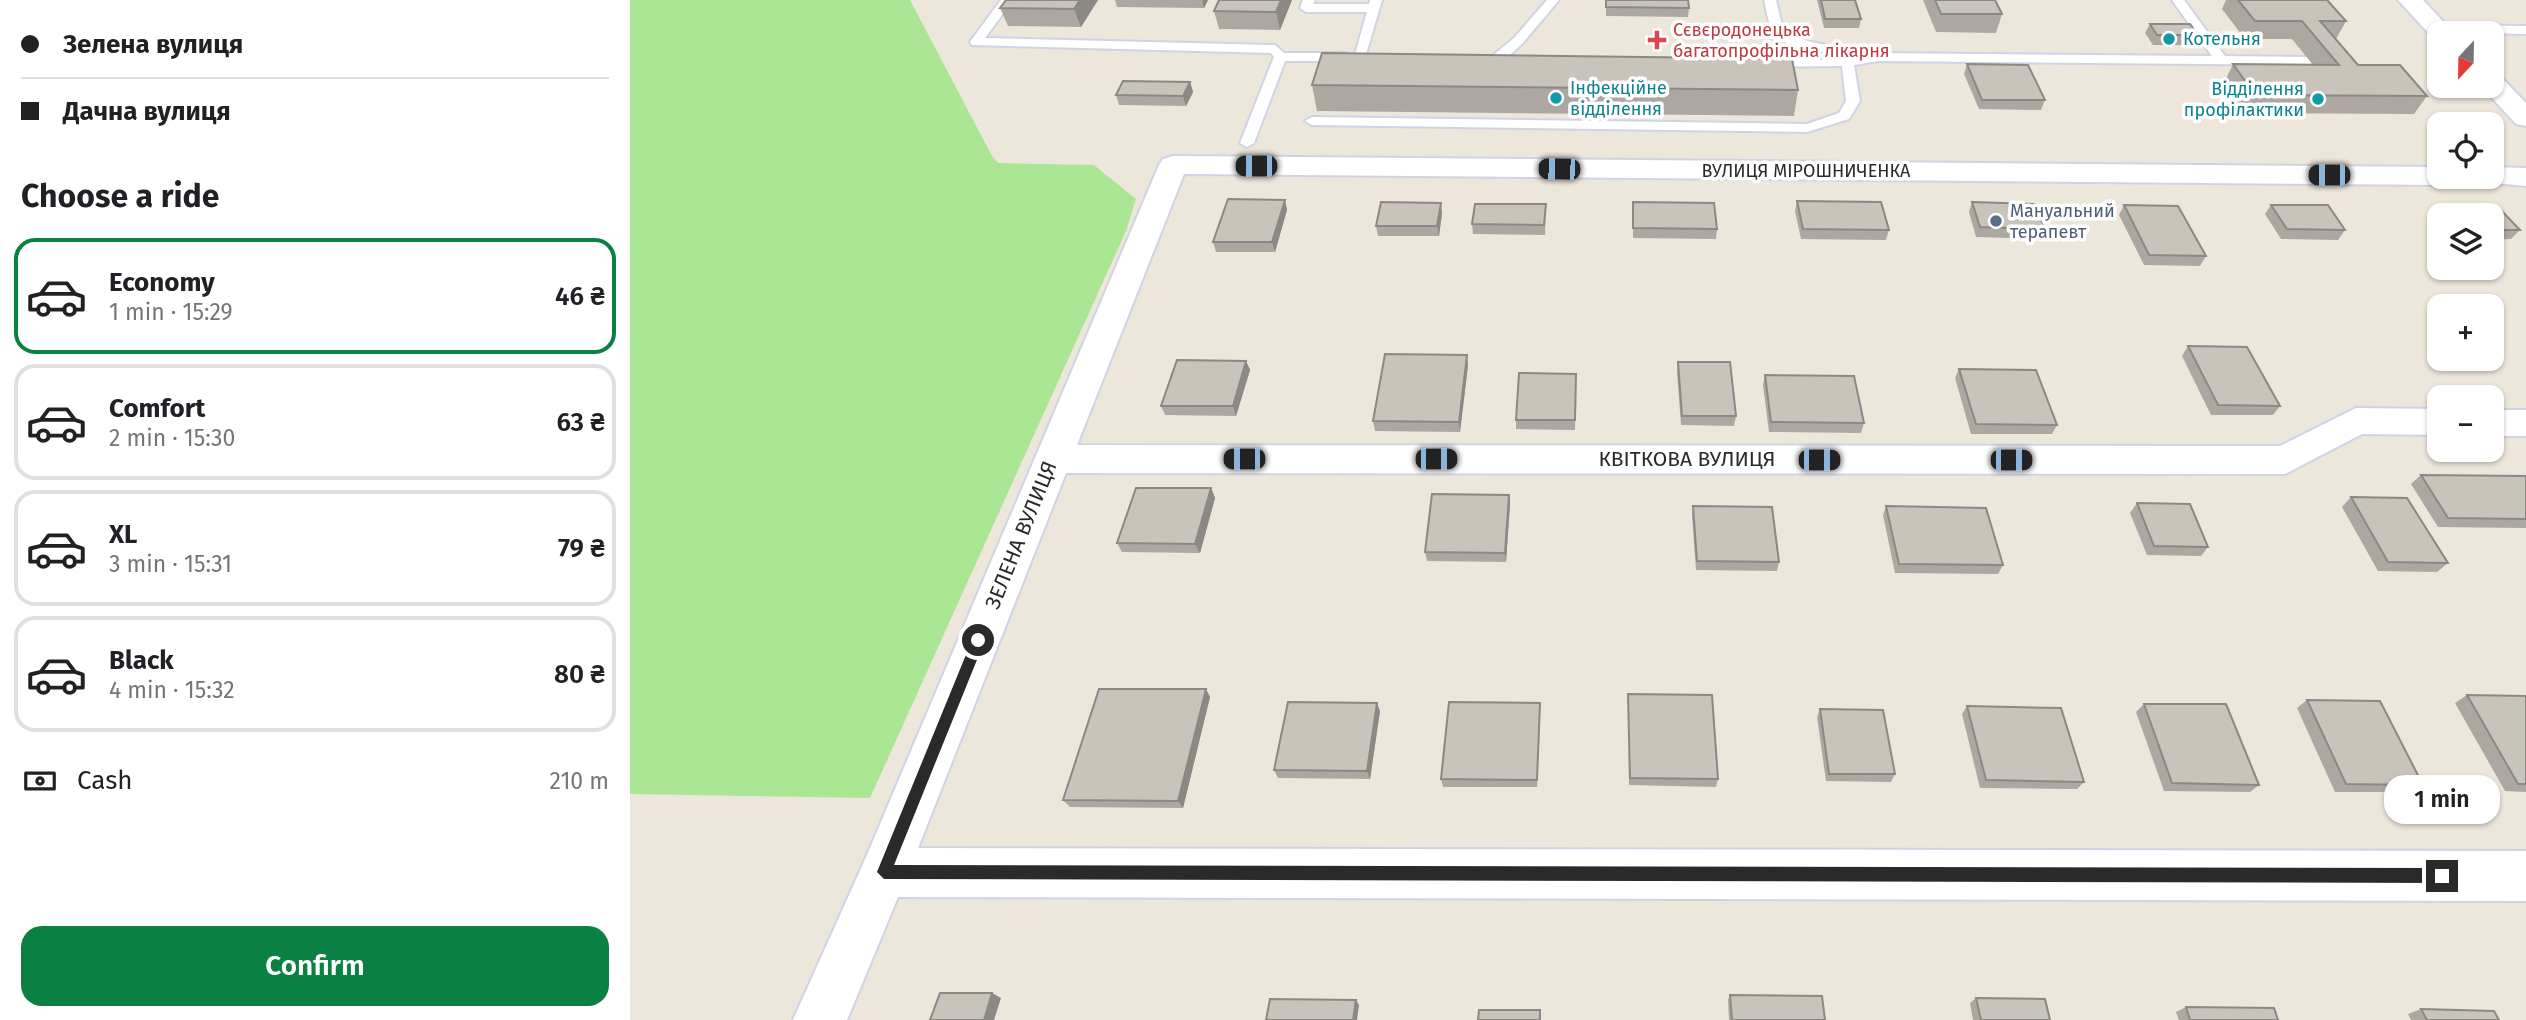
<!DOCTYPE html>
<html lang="en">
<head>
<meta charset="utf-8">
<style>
	body { margin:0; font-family:"Fira Sans",sans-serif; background:#f6f6f6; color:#202124; height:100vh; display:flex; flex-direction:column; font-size:26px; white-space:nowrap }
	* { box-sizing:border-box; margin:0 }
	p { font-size:23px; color:#757577 }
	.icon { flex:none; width:38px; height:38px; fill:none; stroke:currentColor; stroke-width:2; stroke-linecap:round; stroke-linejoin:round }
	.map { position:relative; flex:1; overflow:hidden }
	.sheet { display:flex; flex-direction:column; background:#fff; width:630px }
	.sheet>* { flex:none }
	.top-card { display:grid; align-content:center; height:154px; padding:0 21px; background:#fff }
	.needle { width:46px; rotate:202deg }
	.tools { position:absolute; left:1797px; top:21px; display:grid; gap:14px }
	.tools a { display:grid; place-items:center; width:77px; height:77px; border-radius:14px; background:#fff; box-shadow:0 2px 5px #0004; font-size:35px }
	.end { position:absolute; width:32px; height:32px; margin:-16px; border:9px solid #2a2a2a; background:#fff; box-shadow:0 0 0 4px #fff }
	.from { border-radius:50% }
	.bubble { position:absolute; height:49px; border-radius:21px; background:#fff; box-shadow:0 2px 5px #0004; font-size:23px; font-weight:600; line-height:49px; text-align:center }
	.car { position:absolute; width:21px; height:42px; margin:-21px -10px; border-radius:9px; box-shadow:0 0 5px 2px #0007; background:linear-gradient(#222 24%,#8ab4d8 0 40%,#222 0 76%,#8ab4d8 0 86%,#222 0) }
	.top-card b { display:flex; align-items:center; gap:24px; height:66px; font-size:26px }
	.top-card b+b { border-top:2px solid #e0e0e0 }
	.top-card i { width:18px; height:18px; background:#202124 }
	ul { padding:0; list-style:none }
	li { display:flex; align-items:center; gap:21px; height:116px; margin:0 14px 10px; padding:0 7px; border:4px solid #e0e0e0; border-radius:21px }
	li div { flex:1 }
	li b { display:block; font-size:26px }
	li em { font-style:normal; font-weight:600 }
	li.selected { border-color:#0b8043 }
	li>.icon { width:63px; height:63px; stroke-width:1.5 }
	h2 { padding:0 21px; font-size:32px; line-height:84px }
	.pay { display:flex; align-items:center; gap:18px; height:77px; padding:0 21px; font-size:26px }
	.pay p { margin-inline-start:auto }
	.primary-button { display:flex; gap:14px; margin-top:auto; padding:14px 21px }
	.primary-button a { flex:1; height:80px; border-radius:21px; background:#0b8043; color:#fff; font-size:28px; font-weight:600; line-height:80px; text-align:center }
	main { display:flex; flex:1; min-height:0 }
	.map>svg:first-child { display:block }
	.green { fill:#abe695 }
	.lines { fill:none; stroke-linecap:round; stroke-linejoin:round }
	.lane-casing { stroke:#d0d3e4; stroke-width:4 }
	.street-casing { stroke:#d0d3e4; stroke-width:4 }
	.lane { fill:#fff; fill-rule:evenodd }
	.street { fill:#fff; fill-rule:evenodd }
	.wall { fill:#aca8a1 }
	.shaded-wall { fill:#8c8883 }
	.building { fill:#c8c3bb; stroke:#8c8883; stroke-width:2 }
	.route { fill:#2a2a2a }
	.culture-dot { fill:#0f9aa8; stroke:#fff; stroke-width:2.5 }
	.health-dot { fill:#e0444e; stroke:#fff; stroke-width:2.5 }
	.service-dot { fill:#5c6f8a; stroke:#fff; stroke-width:2.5 }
	.labels { text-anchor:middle; stroke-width:7; stroke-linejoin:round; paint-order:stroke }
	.far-health-label { font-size:18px; fill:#be3a42; stroke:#fff; text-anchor:start }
	.far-culture-label { font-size:18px; fill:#0d838f; stroke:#fff; text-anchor:start }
	.far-street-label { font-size:18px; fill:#2a2a2a; stroke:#fff }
	.far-service-label { font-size:18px; fill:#4e5e75; stroke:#fff; text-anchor:start }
	.street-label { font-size:21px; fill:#2a2a2a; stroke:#fff }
</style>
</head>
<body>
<main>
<section class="sheet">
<div class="top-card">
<b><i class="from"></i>Зелена вулиця</b>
<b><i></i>Дачна вулиця</b>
</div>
<h2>Choose a ride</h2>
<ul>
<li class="selected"><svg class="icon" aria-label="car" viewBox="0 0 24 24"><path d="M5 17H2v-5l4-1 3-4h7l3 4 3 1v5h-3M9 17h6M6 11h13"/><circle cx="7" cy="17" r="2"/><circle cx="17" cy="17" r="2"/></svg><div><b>Economy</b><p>1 min · 15:29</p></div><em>46 ₴</em></li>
<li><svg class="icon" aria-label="car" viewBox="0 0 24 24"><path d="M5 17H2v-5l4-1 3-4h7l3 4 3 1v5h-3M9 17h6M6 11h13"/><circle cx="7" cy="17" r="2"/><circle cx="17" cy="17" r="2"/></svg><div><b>Comfort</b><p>2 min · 15:30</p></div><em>63 ₴</em></li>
<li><svg class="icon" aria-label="car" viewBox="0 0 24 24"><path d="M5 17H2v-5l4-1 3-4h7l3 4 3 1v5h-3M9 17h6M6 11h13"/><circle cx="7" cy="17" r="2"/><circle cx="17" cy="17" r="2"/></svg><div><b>XL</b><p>3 min · 15:31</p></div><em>79 ₴</em></li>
<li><svg class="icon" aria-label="car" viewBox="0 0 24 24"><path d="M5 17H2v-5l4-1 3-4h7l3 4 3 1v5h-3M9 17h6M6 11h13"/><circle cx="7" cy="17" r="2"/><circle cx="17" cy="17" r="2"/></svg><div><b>Black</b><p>4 min · 15:32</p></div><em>80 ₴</em></li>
</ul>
<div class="pay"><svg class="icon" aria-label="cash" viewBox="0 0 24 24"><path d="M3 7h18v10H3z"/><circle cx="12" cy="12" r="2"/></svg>Cash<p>210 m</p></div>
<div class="primary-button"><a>Confirm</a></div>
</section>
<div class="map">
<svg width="1896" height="1020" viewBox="0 0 1896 1020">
	<rect width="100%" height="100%" fill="#ede6db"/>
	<polygon class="green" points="0,0 280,0 362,156 368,163 464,165 506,199 496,231 240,798 0,794"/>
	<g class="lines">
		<defs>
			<g id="lane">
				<polygon points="371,0 383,0 355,38 645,45 654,53 716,53 722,57 716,61 655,61 624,143 617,147 610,143 644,57 641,53 342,45 340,42"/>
				<polygon points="673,0 685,0 683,4 739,4 740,0 752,0 734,61 724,58 737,12 676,12 670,8"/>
				<polygon points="917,0 929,0 892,44 871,63 861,63 861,57 884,38"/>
				<path d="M 1134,0 L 1146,0 L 1153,30 C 1180,48 1216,45 1248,53 L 1582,56 L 1542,0 L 1554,0 L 1595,56 L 1679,57 L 1685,61 L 1679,65 L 1248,61 L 1224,65 L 1230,101 L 1219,119 L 1177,132 L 682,125 L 675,121 L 682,117 L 1177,124 L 1209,113 L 1216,101 L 1212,66 L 1138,67 L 1132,63 L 1138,59 L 1203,60 L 1229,56 L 1163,48 L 1141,32 Z"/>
				<polygon points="1808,25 1896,26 1896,34 1804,32 1804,26"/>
			</g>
			<g id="street">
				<polygon points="1768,0 1793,0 1824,33 1810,33 1810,40 1803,38"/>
				<polygon points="1862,75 1871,77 1896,103 1896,126 1886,124 1851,86 1862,86"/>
				<polygon points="543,156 1810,167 1810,177 1824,177 1820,182 1810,185 554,174 447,445 1650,446 1726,408 1810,409 1810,435 1732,434 1655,474 436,473 288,848 1896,851 1896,901 268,897 217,1020 163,1020 237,855 529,165 533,159"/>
				<polygon points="1862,167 1896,168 1896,186 1852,182 1848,177 1862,177"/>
				<rect x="1862" y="410" width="34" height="26"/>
			</g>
		</defs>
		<use href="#lane" class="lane-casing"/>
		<use href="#street" class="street-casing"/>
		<use href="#lane" class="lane"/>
		<use href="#street" class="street"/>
	</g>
	<g class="wall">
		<polygon points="376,0 468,0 451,27 378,26 370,8"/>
		<polygon points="485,0 578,0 574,8 487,7"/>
		<polygon points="662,0 650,30 589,29 584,11"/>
		<polygon points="976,0 1059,8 1058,17 976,16"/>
		<polygon points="1187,0 1225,0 1231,19 1229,28 1194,28"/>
		<polygon points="1293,0 1365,0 1372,14 1366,33 1306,32"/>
		<polygon points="1596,0 1697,0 1716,21 1706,39 1728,65 1797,96 1784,114 1615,113 1594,83 1603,64 1683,65 1662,39 1615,39 1592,9"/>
		<polygon points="1520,24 1568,35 1563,45 1523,45 1515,33"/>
		<polygon points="1337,64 1415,100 1411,110 1349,109 1334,74"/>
		<polygon points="560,82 563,92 556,106 489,105 486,95"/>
		<polygon points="682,85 1168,90 1164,116 687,111"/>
		<polygon points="655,200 657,210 645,252 586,252 583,242"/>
		<polygon points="1167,201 1259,230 1256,240 1171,239 1165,211"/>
		<polygon points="1003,202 1087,229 1086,239 1003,238"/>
		<polygon points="1342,202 1415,229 1410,239 1346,237 1339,212"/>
		<polygon points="916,204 915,235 843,234 842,224"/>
		<polygon points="1494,205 1576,256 1570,266 1514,265 1489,215"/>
		<polygon points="1641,205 1715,230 1708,240 1651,239 1635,214"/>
		<polygon points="1804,207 1868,207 1890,230 1881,239 1862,240 1862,215 1810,215 1810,233 1797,217"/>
		<polygon points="812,213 809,236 748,236 746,226"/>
		<polygon points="1558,346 1650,406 1643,415 1581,415 1552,356"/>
		<polygon points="616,361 620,370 606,416 535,415 531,406"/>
		<polygon points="1048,362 1106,416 1104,426 1051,425 1047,372"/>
		<polygon points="838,365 830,432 745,431 743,421"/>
		<polygon points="1329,369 1427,425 1422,434 1341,434 1325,378"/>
		<polygon points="946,374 945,430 886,429 886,420"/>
		<polygon points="1135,375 1234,423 1231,433 1139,432 1133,385"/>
		<polygon points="1791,475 1896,476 1896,528 1808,527 1781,484"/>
		<polygon points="581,488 585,498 570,553 492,552 487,543"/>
		<polygon points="879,495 880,504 876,562 797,561 795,552"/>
		<polygon points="1721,497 1818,563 1807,572 1748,571 1712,507"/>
		<polygon points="1507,503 1578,547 1571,556 1517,555 1500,513"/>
		<polygon points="1063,506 1149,562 1147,571 1066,570 1062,516"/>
		<polygon points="1256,506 1373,565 1368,574 1265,573 1253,515"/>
		<polygon points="576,689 580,697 553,808 440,807 433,800"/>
		<polygon points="998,694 1088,779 1086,787 999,785"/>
		<polygon points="1837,695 1896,696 1896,792 1875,791 1825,703"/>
		<polygon points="1677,700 1793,785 1782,792 1705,792 1667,708"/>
		<polygon points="1514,704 1629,785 1620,792 1534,791 1506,712"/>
		<polygon points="1337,706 1454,782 1447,789 1350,788 1332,714"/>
		<polygon points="1190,709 1265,774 1261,782 1196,781 1187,717"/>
		<polygon points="750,711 740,779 648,778 644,770"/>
		<polygon points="910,711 907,787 813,787 811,779"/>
		<polygon points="1100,995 1195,1020 1099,1020 1098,1000"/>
		<polygon points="1346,998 1420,1020 1343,1020 1340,1003"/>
		<polygon points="1556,1007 1648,1020 1549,1020 1546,1012"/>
		<polygon points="1791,1009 1869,1020 1781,1020 1778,1014"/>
	</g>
	<g class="shaded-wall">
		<polygon points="450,0 468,0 451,27 444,9"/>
		<polygon points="572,0 578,0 574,8"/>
		<polygon points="651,0 662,0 650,30 646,12"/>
		<polygon points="560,82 563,92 556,106 553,96"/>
		<polygon points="655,200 657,210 645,252 642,242"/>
		<polygon points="811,203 812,213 809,236 807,226"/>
		<polygon points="837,355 838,365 830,432 829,422"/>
		<polygon points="616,361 620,370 606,416 603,406"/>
		<polygon points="581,488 585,498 570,553 565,544"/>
		<polygon points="879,495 880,504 876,562 875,553"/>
		<polygon points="576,689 580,697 553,808 548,801"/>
		<polygon points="747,703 750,711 740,779 737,771"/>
		<polygon points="362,993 371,998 364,1020 354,1020"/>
		<polygon points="726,1000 729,1005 727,1020 723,1020"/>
	</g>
	<g class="building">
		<polygon points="376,0 450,0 444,9 370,8"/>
		<polygon points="589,0 651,0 646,12 584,11"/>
		<polygon points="976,0 1058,0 1059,8 976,7"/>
		<polygon points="1191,0 1225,0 1231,19 1195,19"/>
		<polygon points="1305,0 1365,0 1372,14 1311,14"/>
		<polygon points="1608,0 1697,0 1716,21 1690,21 1728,65 1770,65 1797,96 1625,95 1603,64 1709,65 1672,21 1625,21"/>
		<polygon points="1520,24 1560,24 1568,35 1527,35"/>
		<polygon points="692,53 1162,59 1168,90 682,85"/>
		<polygon points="1337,64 1398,65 1415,100 1352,100"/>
		<polygon points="493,81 560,82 553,96 486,95"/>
		<polygon points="598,199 655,200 642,242 583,242"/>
		<polygon points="1167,201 1251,202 1259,230 1173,229"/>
		<polygon points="751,202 811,203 807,226 746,226"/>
		<polygon points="1003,202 1084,203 1087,229 1003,228"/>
		<polygon points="1342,202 1405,204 1415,229 1350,227"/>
		<polygon points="845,204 916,204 914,225 842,224"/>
		<polygon points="1494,205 1548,206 1576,256 1519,255"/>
		<polygon points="1641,205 1698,205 1715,230 1657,229"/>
		<polygon points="1804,207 1868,207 1890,230 1862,230 1862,215 1811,215"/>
		<polygon points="1558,346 1617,347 1650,406 1588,405"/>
		<polygon points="755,354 837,355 829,422 743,421"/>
		<polygon points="547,360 616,361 603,406 531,406"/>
		<polygon points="1048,362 1100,362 1106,416 1052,416"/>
		<polygon points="1329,369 1406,370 1427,425 1346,424"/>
		<polygon points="889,373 946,374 945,420 886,420"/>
		<polygon points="1135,375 1224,376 1234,423 1141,422"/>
		<polygon points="1791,475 1896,476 1896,519 1818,518"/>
		<polygon points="506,488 581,488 565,544 487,543"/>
		<polygon points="802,494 879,495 875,553 795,552"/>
		<polygon points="1721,497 1777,498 1818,563 1758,562"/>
		<polygon points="1507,503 1560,504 1578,547 1524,546"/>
		<polygon points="1063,506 1142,507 1149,562 1067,561"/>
		<polygon points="1256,506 1356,508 1373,565 1269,564"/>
		<polygon points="469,689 576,689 548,801 433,800"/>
		<polygon points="998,694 1082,695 1088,779 1000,778"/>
		<polygon points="1837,695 1896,696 1896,784 1888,784"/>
		<polygon points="1677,700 1750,701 1793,785 1716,784"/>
		<polygon points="658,702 747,703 737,771 644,770"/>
		<polygon points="819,702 910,703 907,780 811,779"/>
		<polygon points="1514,704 1596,704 1629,785 1542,783"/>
		<polygon points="1337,706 1431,708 1454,782 1356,780"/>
		<polygon points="1190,709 1253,710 1265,774 1199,774"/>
		<polygon points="310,993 362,993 354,1020 300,1020"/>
		<polygon points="1100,995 1192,996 1195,1020 1102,1020"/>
		<polygon points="1346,998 1415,999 1420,1020 1351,1020"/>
		<polygon points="640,999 726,1000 723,1020 636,1020"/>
		<polygon points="1556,1007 1644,1008 1648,1020 1560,1020"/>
		<polygon points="1791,1009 1864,1011 1869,1020 1797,1020"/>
		<polygon points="849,1010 910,1010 910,1020 848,1020"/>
	</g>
	<polygon class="route" points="348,634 355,640 264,865 1812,868 1820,876 1812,883 254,879 247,872 342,640"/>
	<g class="culture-dot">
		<circle cx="1539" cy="39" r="7"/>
		<circle cx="926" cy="98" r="7"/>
		<circle cx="1688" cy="99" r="7"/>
	</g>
	<path class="health-dot" d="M1023.5 29.5h7v7h7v7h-7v7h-7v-7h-7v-7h7z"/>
	<circle class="service-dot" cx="1366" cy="221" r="7"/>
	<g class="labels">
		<g class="far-health-label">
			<text x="1043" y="36">Сєвєродонецька<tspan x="1043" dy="21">багатопрофільна лікарня</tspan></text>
		</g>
		<g class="far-culture-label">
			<text x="1553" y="45">Котельня</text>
			<text x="940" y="94">Інфекційне<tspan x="940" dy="21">відділення</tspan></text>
			<text x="1674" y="95" text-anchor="end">Відділення<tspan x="1674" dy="21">профілактики</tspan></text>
		</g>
		<g class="far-street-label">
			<text x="1176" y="177">ВУЛИЦЯ МІРОШНИЧЕНКА</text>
		</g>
		<g class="far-service-label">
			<text x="1380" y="217">Мануальний<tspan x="1380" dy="21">терапевт</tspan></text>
		</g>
		<g class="street-label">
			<text x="1057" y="466">КВІТКОВА ВУЛИЦЯ</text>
			<text transform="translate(391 535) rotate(-68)" y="7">ЗЕЛЕНА ВУЛИЦЯ</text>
		</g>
	</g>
</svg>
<div class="tools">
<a><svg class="needle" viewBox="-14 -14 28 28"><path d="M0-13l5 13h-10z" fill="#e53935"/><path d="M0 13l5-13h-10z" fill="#757577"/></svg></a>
<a><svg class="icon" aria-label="locate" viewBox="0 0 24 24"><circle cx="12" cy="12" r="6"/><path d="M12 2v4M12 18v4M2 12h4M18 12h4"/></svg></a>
<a><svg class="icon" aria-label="layers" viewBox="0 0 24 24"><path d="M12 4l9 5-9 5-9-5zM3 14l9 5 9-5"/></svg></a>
<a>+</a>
<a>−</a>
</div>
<i class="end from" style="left:348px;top:640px"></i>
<i class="end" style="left:1812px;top:876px"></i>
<div class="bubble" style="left:1754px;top:775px;width:116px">1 min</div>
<i class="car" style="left:626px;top:166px;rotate:270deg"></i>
<i class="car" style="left:929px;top:169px;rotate:271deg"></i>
<i class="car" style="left:1699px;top:175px;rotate:270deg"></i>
<i class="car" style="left:614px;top:459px;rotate:270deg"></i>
<i class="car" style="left:806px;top:459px;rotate:90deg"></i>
<i class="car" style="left:1189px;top:460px;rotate:90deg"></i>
<i class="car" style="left:1381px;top:460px;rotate:90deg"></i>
</div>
</main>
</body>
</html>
